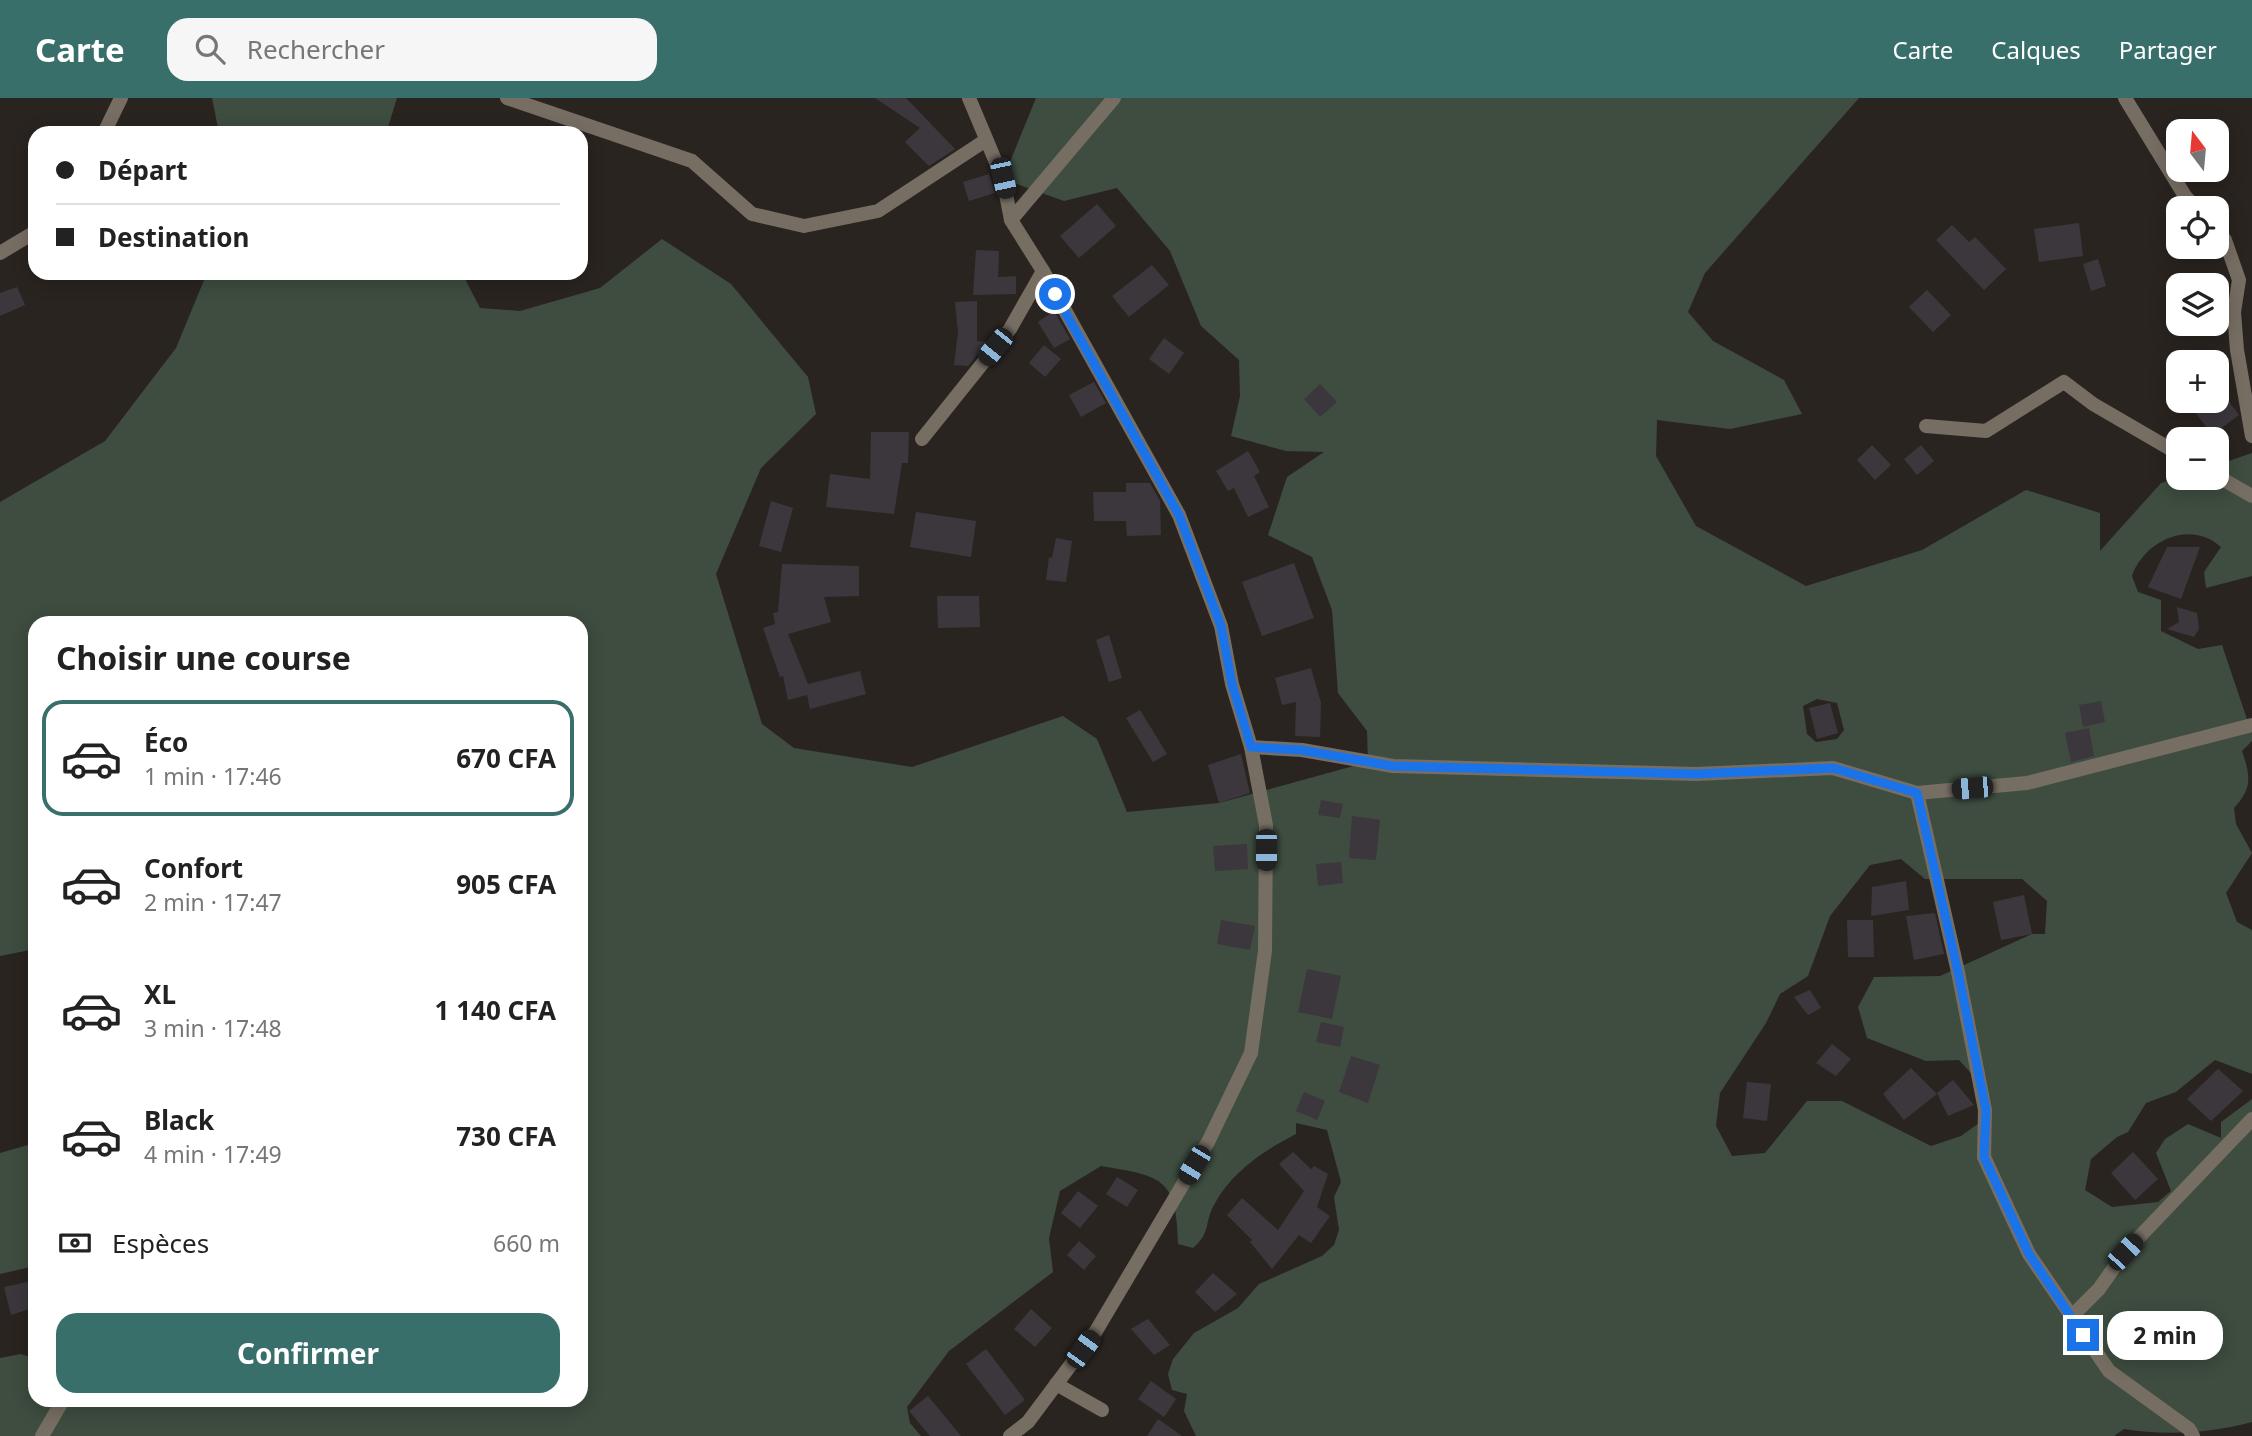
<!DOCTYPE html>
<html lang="fr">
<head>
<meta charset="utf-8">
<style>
	body { margin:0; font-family:"Noto Sans",sans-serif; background:#f6f6f6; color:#222; height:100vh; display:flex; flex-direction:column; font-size:26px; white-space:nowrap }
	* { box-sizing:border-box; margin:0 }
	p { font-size:23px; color:#767676 }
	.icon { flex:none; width:38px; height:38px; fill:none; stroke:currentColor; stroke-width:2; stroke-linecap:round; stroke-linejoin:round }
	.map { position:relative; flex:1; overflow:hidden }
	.side { position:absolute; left:28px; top:518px; width:560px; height:791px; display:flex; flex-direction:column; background:#fff; border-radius:21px; box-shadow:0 4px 18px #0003 }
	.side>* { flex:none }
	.hud { position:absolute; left:28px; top:28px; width:560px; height:154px; border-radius:21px; box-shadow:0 4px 18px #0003; display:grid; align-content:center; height:154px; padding:0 28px; background:#fff }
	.needle { width:46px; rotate:344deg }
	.buttons { position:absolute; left:2166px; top:21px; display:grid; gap:14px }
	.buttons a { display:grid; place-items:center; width:63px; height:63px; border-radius:14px; background:#fff; box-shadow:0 4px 18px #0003; font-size:35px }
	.end { position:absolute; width:32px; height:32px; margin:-16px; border:9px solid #1a73e8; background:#fff; box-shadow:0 0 0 4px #fff }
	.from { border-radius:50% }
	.bubble { position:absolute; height:49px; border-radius:21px; background:#fff; box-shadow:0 4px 18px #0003; font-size:23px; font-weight:700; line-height:49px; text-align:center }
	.car { position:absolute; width:21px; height:42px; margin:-21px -10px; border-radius:9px; box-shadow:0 0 5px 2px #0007; background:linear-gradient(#222 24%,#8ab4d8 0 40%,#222 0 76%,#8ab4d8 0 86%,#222 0) }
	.hud b { display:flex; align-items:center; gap:24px; height:66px; font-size:26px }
	.hud b+b { border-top:2px solid #e0e0e0 }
	.hud i { width:18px; height:18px; background:#222 }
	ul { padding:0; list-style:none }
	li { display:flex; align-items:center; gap:21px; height:116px; margin:0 14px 10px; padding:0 14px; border:4px solid transparent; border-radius:21px }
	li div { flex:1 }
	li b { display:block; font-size:26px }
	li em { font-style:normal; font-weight:700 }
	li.current { border-color:#396f6b }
	li>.icon { width:63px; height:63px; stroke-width:1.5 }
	h2 { padding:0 28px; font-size:32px; line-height:84px }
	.pay { display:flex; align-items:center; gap:18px; height:77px; padding:0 28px; font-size:26px }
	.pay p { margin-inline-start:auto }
	.action { display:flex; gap:14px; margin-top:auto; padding:14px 28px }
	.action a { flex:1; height:80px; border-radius:21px; background:#396f6b; color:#fff; font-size:28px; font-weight:700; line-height:80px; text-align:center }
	header { display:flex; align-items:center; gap:42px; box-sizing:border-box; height:98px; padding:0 35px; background:#396f6b; color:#fff }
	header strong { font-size:33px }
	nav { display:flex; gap:38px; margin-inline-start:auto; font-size:24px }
	.search { width:490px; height:63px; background:#f6f6f6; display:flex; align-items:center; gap:18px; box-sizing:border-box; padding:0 24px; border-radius:21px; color:#767676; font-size:26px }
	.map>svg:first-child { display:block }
	.green { fill:#3e4d40; fill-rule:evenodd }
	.building { fill:#3c373d }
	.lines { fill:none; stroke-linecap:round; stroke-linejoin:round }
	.minor { stroke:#776e63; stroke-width:14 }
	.tertiary { stroke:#776e63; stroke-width:14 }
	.route { stroke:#1a73e8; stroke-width:9 }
</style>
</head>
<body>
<header>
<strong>Carte</strong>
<div class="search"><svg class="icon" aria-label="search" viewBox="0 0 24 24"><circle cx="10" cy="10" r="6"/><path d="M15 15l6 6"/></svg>Rechercher</div>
<nav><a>Carte</a><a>Calques</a><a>Partager</a></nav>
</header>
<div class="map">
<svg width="2252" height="1338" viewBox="0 0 2252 1338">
	<rect width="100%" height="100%" fill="#2a2420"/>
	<g class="green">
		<polygon points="212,0 397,0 388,29 391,35 219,35"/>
		<path d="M 1036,0 L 1859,0 L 1705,175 L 1688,214 L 1713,243 L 1784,282 L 1802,316 L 1730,331 L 1657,322 L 1656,358 L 1696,428 L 1806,488 L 1922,452 L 2026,392 L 2100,415 L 2100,453 L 2161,385 L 2179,379 L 2217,380 L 2217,367 L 2252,355 L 2252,478 L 2206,490 L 2204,474 L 2221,449 C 2190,421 2144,443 2132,478 L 2138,494 L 2161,502 L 2161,533 L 2198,551 L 2222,547 L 2252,636 L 2252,643 L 2242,653 C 2251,679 2252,691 2234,710 L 2236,726 L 2252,755 L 2226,795 L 2237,824 L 2252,832 L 2252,976 L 2215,962 L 2176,994 L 2146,1005 L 2128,1034 L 2117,1039 L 2091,1061 L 2085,1092 L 2112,1109 L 2158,1104 L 2171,1093 L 2156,1055 L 2165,1041 L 2188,1026 L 2221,1040 L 2221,1024 L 2252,1001 L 2252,1324 C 2211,1335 2165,1338 2124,1331 L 2114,1338 L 1196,1338 L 1184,1313 L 1187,1296 L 1172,1292 L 1168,1276 L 1173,1261 L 1194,1235 L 1238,1210 L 1259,1186 L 1322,1158 L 1334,1147 L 1339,1132 L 1334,1099 L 1341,1084 L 1327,1032 L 1296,1025 L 1296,1036 C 1265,1052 1231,1074 1214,1107 C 1204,1125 1211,1135 1193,1150 L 1178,1146 C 1177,1079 1161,1078 1101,1068 L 1060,1093 L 1049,1140 L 1053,1174 L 949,1253 L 907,1309 L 910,1325 L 921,1338 L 0,1338 L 0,1260 L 21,1256 L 35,1261 L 35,1302 L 581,1302 L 581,525 L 35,525 L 35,851 L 0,858 L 0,404 L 105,343 L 176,250 L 207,175 L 462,175 L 480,210 L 520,213 L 600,190 L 662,141 L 731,186 L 808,279 L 816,316 L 761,370 L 716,476 L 762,626 L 794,650 L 912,669 L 1063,618 L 1097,641 L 1127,714 L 1219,705 L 1368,664 L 1367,633 L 1338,595 L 1332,512 L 1312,459 L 1268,437 L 1287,379 L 1324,354 L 1286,353 L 1231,338 L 1240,298 L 1239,262 L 1201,228 L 1170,153 L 1117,90 L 1064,103 L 1003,81 ZM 1817,601 L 1837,605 L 1844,632 L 1837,641 L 1816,644 L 1807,636 L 1803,608 ZM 1901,761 L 1925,781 L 2022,781 L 2047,803 L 2045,836 L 2032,836 L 1940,878 L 1874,879 L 1858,909 L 1867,940 L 1926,963 L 1959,962 L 1980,985 L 1989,1018 L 1961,1038 L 1931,1048 L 1842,1003 L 1807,1003 L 1765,1055 L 1732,1058 L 1716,1028 L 1720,995 L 1766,925 L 1780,896 L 1808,878 L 1830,818 L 1870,767 Z"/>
		<polygon points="35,1045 35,1168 0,1176 0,1055"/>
	</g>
	<g class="building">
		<polygon points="875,0 906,0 955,51 929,68 905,44 920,30"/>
		<polygon points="989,76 995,95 969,103 963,84"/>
		<polygon points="1097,106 1116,128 1079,160 1060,138"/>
		<polygon points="2079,125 2083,158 2039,164 2034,131"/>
		<polygon points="1952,127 1969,144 1975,139 2006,171 1984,192 1936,142"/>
		<polygon points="976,152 999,153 998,179 1016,178 1016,196 973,197"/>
		<polygon points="2098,161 2106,188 2091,193 2083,166"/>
		<polygon points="1152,167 1169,187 1129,219 1112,198"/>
		<polygon points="17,189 25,207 0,218 0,195"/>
		<polygon points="1927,192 1951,217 1933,234 1909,209"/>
		<polygon points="977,203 977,243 988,244 968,268 954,267 958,235 955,204"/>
		<polygon points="1054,213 1070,241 1054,250 1038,224"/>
		<polygon points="1164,240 1184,255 1169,276 1149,261"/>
		<polygon points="1044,247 1061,261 1045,279 1029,265"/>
		<polygon points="1094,284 1106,305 1081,319 1069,297"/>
		<polygon points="1320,286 1337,304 1320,319 1304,301"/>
		<polygon points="2222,294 2239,317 2212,337 2195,314 2210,303 2217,303 2217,298"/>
		<polygon points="871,334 909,334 908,365 902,365 894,416 826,409 830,376 870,381"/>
		<polygon points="1872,347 1891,367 1875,382 1857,362"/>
		<polygon points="1921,347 1934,363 1917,377 1904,361"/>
		<polygon points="1248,353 1260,374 1254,378 1269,409 1248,419 1234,390 1228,393 1216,373"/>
		<polygon points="1126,385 1150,385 1160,403 1161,437 1127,438 1126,423 1094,423 1093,394 1126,394"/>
		<polygon points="771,403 793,410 781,454 759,448"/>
		<polygon points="916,414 976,423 971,459 910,449"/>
		<polygon points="1056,440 1072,443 1066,484 1046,482 1049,459 1052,460"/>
		<polygon points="2167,449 2200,449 2181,501 2148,489"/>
		<polygon points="1294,465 1314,520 1262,538 1242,484"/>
		<polygon points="782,466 859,468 859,498 824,499 831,524 788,536 808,586 860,573 866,596 810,611 807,597 788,602 783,578 780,579 763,530 775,526 773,515 778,514"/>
		<polygon points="937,498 979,498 980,529 938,530"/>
		<polygon points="2177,509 2197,515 2199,531 2194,539 2167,531 2179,524"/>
		<polygon points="1109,537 1122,580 1109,584 1096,542"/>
		<polygon points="1311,570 1321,605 1320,639 1295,638 1296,604 1282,607 1275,580"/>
		<polygon points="2101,603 2105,624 2083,629 2079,607"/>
		<polygon points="1830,605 1838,635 1817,641 1809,610"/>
		<polygon points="1140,612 1167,656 1153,664 1126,620"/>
		<polygon points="2089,630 2094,658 2071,664 2065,635"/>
		<polygon points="1241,656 1250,695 1219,705 1208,667"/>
		<polygon points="1321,702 1343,706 1340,720 1318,717"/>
		<polygon points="1352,718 1380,722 1376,762 1349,760"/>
		<polygon points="1247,746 1248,771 1215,773 1213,748"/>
		<polygon points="1341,764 1343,785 1318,788 1316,766"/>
		<polygon points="1906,783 1909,812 1871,818 1872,789"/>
		<polygon points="2024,797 2032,836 2001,842 1993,804"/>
		<polygon points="1935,815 1944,856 1914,862 1906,818"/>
		<polygon points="1221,822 1255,828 1250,852 1217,846"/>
		<polygon points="1847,822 1873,822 1874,859 1848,859"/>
		<polygon points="1307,871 1341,878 1332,921 1298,914"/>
		<polygon points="1810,892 1821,910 1808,917 1794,899"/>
		<polygon points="1321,924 1344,929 1340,949 1316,944"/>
		<polygon points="1832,946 1851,961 1836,978 1816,965"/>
		<polygon points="1351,958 1380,967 1368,1005 1339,994"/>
		<polygon points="1911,970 1937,996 1904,1022 1883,996"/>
		<polygon points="2218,971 2243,993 2211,1023 2187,1001"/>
		<polygon points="1953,982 1974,1007 1948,1018 1937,995"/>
		<polygon points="1747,984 1771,986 1767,1023 1743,1020"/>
		<polygon points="1304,994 1325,1003 1317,1022 1296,1013"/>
		<polygon points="1293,1054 1311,1071 1314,1068 1328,1076 1317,1109 1330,1118 1311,1145 1299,1137 1272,1171 1250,1144 1252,1142 1227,1117 1242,1100 1278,1132 1304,1093 1279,1066"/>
		<polygon points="2133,1054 2158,1081 2135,1102 2111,1075"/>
		<polygon points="1117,1079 1138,1092 1127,1109 1106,1096"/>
		<polygon points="1078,1093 1098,1108 1080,1130 1061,1115"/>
		<polygon points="1079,1143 1096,1158 1084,1172 1067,1157"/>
		<polygon points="1213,1175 1237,1196 1215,1214 1195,1194"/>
		<polygon points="32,1183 35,1209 11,1217 4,1189"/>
		<polygon points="1031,1211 1052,1230 1035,1249 1014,1231"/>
		<polygon points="1148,1221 1170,1247 1154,1257 1131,1231"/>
		<polygon points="986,1251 1025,1302 1005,1317 966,1266"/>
		<polygon points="1151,1283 1176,1301 1164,1319 1138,1301"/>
		<polygon points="928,1298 961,1338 930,1338 909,1313"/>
		<polygon points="1158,1321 1182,1338 1147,1338"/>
	</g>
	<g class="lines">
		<g class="minor">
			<polyline points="507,0 692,63 752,116 804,128 878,113 986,42"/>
			<polyline points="969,0 1003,81 1011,122 1043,173 1179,417 1221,528 1232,586 1251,649 1266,727 1265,853 1251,955 1208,1044 1096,1233 1028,1324 1010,1338"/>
			<polyline points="2125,0 2185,98 2196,110"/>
			<polyline points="1011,122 1114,0"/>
			<polyline points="2217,133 2225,142 2239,182 2234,214 2237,252 2252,338"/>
			<polyline points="1926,328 1986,333 2064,284 2093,306 2179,356"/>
			<polyline points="922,341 1010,231 1043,173"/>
			<polyline points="2217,378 2252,398"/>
			<polyline points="1251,649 1302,652 1393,668 1696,676 1833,670 1917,695 2027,685 2252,627"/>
			<polyline points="1917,695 1958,874 1985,1012 1984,1059 2029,1156 2109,1273 2189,1331 2193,1338"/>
			<polyline points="2070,1220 2099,1191 2125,1154 2252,1021"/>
			<polyline points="1056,1286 1102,1312"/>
			<polyline points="42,1338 63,1302"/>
		</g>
		<g class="tertiary">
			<polyline points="104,35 121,0"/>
			<polyline points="0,155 35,134"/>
		</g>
	</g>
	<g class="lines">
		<polyline class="route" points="1055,196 1179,417 1221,528 1232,586 1251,649 1301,652 1392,668 1696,676 1833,670 1917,695 1958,874 1986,1012 1984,1059 2029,1156 2083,1237"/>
	</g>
</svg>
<div class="buttons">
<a><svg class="needle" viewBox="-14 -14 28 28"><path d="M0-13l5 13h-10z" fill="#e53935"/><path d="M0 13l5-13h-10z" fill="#767676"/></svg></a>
<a><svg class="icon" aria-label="locate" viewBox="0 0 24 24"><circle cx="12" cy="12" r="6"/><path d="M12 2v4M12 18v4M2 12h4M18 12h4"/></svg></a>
<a><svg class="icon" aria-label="layers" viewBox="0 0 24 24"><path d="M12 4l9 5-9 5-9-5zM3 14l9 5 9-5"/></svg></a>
<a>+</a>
<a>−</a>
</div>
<i class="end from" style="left:1055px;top:196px"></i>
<i class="end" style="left:2083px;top:1237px"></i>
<div class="bubble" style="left:2107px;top:1213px;width:116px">2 min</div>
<i class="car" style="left:1003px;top:80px;rotate:168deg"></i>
<i class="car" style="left:995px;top:249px;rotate:219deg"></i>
<i class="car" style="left:1972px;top:690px;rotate:265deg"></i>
<i class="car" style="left:1266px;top:752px;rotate:180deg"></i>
<i class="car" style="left:1194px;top:1067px;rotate:211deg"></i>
<i class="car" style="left:2125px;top:1154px;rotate:43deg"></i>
<i class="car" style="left:1083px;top:1251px;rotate:36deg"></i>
<div class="hud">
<b><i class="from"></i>Départ</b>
<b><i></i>Destination</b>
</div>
<section class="side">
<h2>Choisir une course</h2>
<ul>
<li class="current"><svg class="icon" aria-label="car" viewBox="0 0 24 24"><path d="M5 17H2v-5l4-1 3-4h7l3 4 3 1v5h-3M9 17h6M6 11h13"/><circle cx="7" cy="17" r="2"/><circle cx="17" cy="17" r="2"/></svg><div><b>Éco</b><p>1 min · 17:46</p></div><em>670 CFA</em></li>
<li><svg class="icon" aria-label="car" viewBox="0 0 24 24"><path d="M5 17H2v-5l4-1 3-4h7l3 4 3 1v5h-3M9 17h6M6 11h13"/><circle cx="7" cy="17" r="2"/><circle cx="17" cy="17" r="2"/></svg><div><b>Confort</b><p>2 min · 17:47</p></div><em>905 CFA</em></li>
<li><svg class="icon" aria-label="car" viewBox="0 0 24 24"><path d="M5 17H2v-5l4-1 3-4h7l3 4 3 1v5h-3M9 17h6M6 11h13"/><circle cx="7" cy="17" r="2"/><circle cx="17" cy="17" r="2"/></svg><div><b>XL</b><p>3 min · 17:48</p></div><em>1 140 CFA</em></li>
<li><svg class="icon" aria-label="car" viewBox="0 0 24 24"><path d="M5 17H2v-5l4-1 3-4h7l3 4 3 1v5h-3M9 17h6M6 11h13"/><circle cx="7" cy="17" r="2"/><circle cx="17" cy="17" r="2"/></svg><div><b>Black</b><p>4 min · 17:49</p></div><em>730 CFA</em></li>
</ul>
<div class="pay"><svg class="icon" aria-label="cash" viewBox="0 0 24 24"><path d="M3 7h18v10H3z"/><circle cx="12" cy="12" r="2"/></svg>Espèces<p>660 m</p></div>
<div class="action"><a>Confirmer</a></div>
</section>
</div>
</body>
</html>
